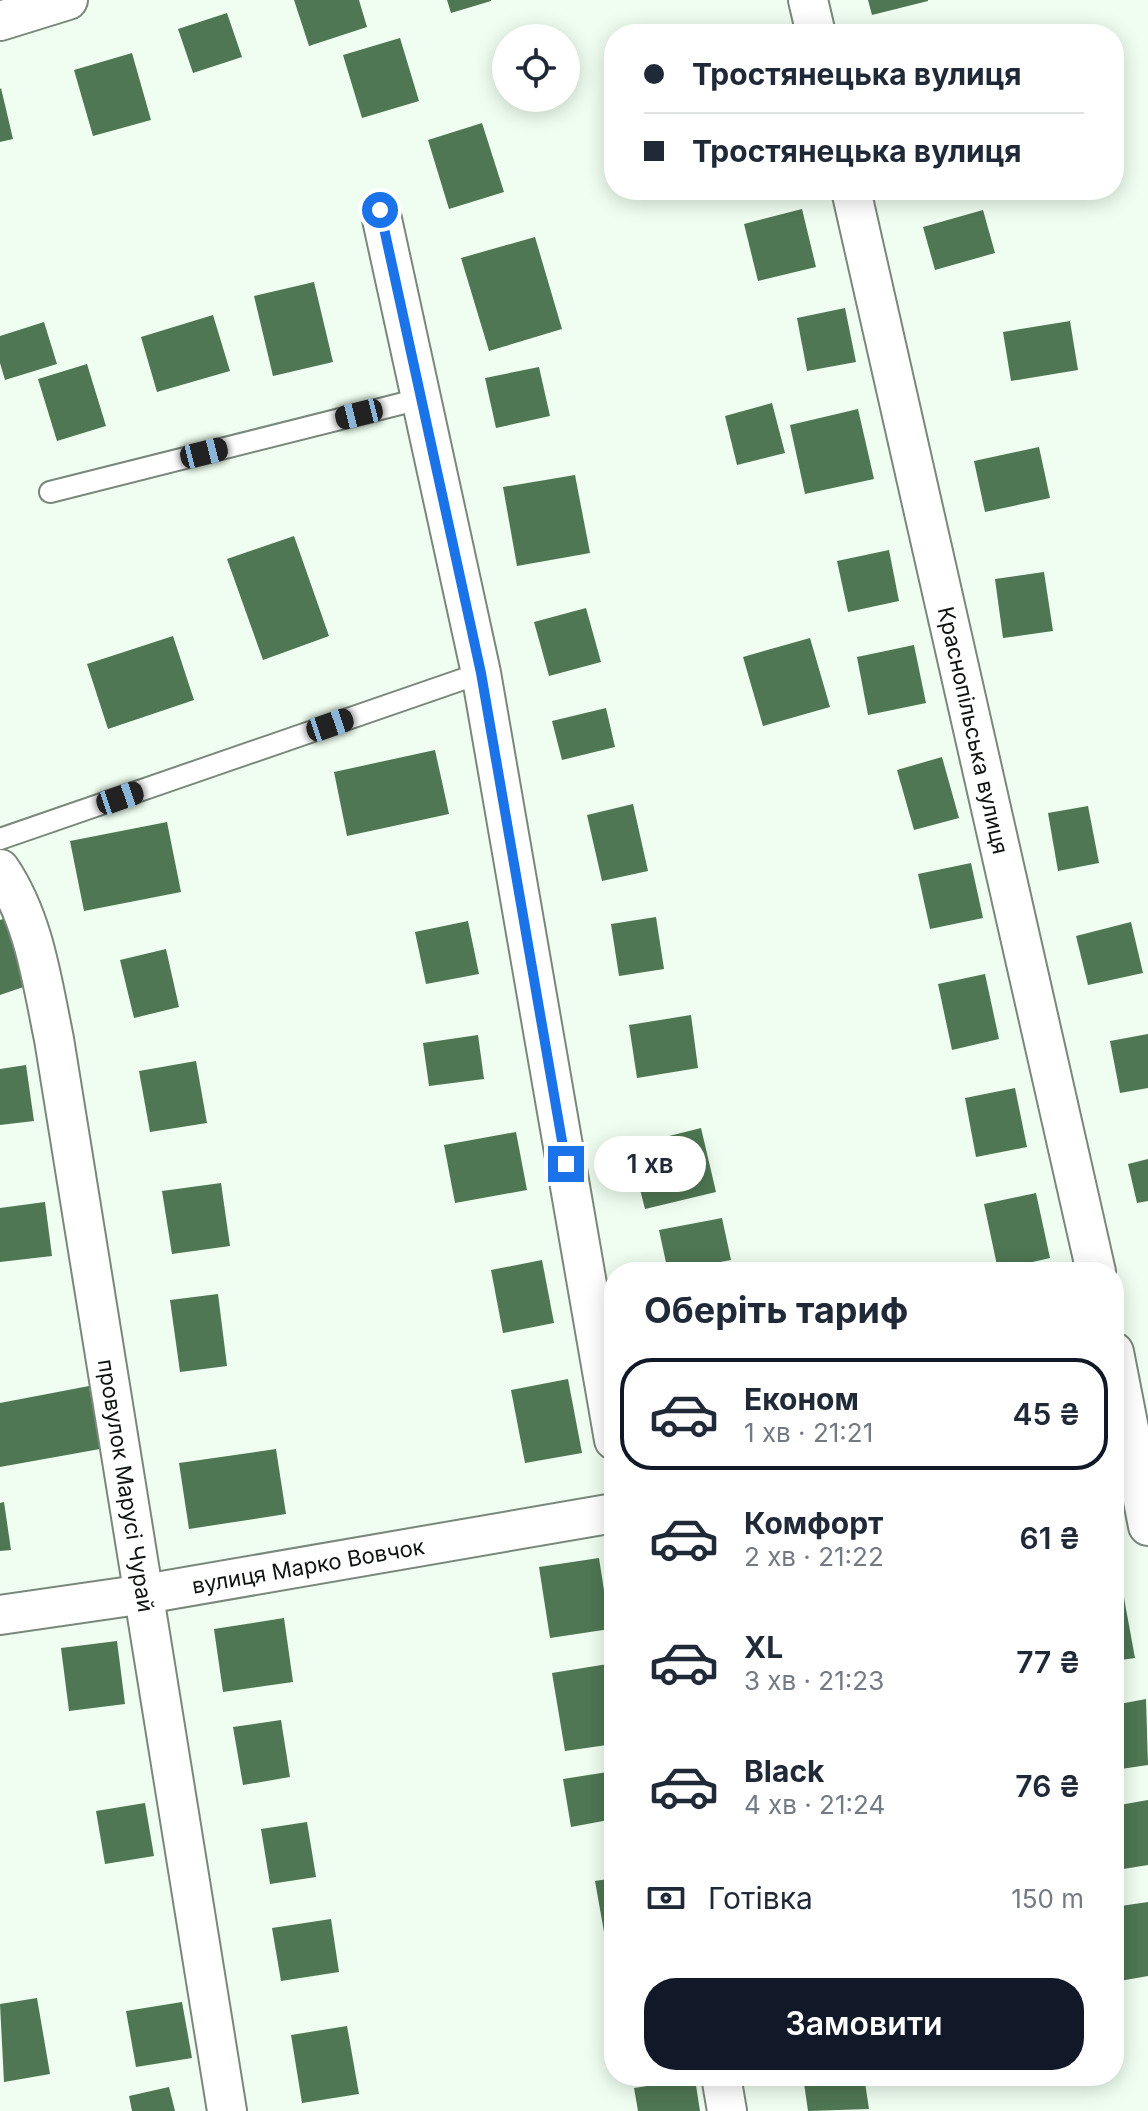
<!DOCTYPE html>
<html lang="uk">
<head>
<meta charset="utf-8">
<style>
	body { margin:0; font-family:Inter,sans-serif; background:#f2f2f3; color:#1f2937; height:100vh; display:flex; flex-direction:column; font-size:30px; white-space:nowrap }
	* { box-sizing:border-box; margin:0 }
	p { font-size:26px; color:#747a83 }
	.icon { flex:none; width:44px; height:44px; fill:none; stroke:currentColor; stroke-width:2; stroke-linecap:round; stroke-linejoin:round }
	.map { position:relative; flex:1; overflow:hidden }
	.panel { position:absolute; left:604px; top:1262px; width:520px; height:824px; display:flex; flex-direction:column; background:#fff; border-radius:32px; box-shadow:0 4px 20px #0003 }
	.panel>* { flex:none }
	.top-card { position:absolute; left:604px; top:24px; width:520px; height:176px; border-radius:32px; box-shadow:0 4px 20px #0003; display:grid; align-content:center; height:176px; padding:0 40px; background:#fff }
	.tools { position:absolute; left:492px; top:24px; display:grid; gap:16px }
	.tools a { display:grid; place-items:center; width:88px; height:88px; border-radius:50%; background:#fff; box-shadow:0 4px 20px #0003; font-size:40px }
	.end { position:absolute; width:36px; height:36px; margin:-18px; border:10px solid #1a73e8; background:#fff; box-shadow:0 0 0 4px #fff }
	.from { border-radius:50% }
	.bubble { position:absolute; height:56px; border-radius:28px; background:#fff; box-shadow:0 4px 20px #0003; font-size:26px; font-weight:600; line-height:56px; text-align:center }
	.car { position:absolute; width:24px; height:48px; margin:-24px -12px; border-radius:10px; box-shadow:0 0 6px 2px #0007; background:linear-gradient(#222 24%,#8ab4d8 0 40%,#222 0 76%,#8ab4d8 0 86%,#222 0) }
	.top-card b { display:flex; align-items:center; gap:28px; height:76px; font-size:30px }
	.top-card b+b { border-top:2px solid #e0e1e3 }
	.top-card i { width:20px; height:20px; background:#1f2937 }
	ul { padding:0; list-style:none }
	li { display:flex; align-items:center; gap:24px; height:112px; margin:0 16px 12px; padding:0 24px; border:4px solid transparent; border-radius:32px }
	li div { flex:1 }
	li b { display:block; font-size:30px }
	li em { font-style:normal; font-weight:600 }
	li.selected { border-color:#111827 }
	li>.icon { width:72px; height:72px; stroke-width:1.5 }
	h2 { padding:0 40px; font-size:36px; line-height:96px }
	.pay { display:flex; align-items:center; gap:20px; height:88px; padding:0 40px; font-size:30px }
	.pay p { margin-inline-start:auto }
	.cta { display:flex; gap:16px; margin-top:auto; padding:16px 40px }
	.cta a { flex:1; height:92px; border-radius:32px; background:#111827; color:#fff; font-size:32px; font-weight:600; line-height:92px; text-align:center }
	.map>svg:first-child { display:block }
	.building { fill:#4f7753 }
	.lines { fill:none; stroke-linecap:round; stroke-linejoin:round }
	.lane-casing { stroke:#7a877b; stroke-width:24 }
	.street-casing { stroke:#7a877b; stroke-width:42 }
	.lane { stroke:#fff; stroke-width:20 }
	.street { stroke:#fff; stroke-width:38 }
	.route { stroke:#1a73e8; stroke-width:10 }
	.labels { text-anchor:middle; stroke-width:8; stroke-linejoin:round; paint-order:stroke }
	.street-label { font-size:22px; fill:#101410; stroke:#fff }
</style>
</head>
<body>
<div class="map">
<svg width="1148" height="2111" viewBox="0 0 1148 2111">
	<rect width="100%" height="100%" fill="#effef0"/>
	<g class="building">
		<polygon points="294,0 359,0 367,27 309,46"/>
		<polygon points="447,0 491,0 491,1 451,13"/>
		<polygon points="868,0 928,0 928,1 872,15"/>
		<polygon points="227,13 242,57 193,73 178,29"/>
		<polygon points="400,38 419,101 362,118 343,55"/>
		<polygon points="132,53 151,120 93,136 74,70"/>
		<polygon points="1,88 13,139 0,142 0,89"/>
		<polygon points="482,123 504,192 449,209 428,140"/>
		<polygon points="802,209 816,267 758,281 744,224"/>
		<polygon points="983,210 995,253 935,270 923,227"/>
		<polygon points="535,237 562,329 489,351 461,258"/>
		<polygon points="314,282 333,362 273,376 254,296"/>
		<polygon points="845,308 856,362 807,371 797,318"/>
		<polygon points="213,315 230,371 157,392 141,337"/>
		<polygon points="1070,321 1078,370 1011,381 1003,332"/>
		<polygon points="44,322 57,364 5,380 0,363 0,336"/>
		<polygon points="87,364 106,426 57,441 38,379"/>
		<polygon points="539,367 550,416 496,428 485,378"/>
		<polygon points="772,403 785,453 737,465 725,416"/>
		<polygon points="858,409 874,479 805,494 790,425"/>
		<polygon points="1039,447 1050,498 985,512 974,461"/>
		<polygon points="575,475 590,553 517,566 503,487"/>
		<polygon points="294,536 329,636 263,660 227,559"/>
		<polygon points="889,550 899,601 848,612 837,561"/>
		<polygon points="1044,572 1053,631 1003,638 995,579"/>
		<polygon points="586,608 601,662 549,676 534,622"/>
		<polygon points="173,636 194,700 108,729 87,664"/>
		<polygon points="810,638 830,707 763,726 743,657"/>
		<polygon points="914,645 926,703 868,715 857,657"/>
		<polygon points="606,708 615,747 562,760 552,721"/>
		<polygon points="435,750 449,814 347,836 334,772"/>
		<polygon points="942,757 959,818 914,830 897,770"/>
		<polygon points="633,804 648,871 602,881 587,815"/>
		<polygon points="1088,806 1099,863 1058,871 1048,813"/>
		<polygon points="167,822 181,892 84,911 70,841"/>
		<polygon points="971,863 983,918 930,929 918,874"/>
		<polygon points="12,916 35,983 0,995 0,920"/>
		<polygon points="656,917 664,969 619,976 611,924"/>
		<polygon points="468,921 479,974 426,984 415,932"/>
		<polygon points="1131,922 1143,973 1088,985 1076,936"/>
		<polygon points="166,949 179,1007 134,1018 120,960"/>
		<polygon points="985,974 999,1039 952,1050 938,984"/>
		<polygon points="691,1015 698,1068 637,1078 629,1025"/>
		<polygon points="1148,1034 1148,1088 1120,1093 1110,1041"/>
		<polygon points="478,1035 484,1079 429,1086 423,1043"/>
		<polygon points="196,1061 207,1123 150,1132 139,1071"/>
		<polygon points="26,1065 34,1121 0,1125 0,1069"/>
		<polygon points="1015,1088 1027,1147 976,1157 965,1098"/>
		<polygon points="701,1128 716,1192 645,1209 629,1146"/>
		<polygon points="516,1132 527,1190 455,1203 444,1145"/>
		<polygon points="1148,1159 1148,1201 1137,1203 1128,1164"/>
		<polygon points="221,1183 230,1246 172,1254 162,1191"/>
		<polygon points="1036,1193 1050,1258 998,1270 984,1204"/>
		<polygon points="45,1202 52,1256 0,1262 0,1208"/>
		<polygon points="722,1218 731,1260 668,1272 659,1230"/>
		<polygon points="542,1260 554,1323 503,1333 491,1270"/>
		<polygon points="218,1294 227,1366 180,1372 170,1300"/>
		<polygon points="568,1379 582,1453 525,1463 511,1390"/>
		<polygon points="89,1386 100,1449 0,1467 0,1403"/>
		<polygon points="276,1449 286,1514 189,1529 179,1463"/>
		<polygon points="4,1502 11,1550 0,1551 0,1503"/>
		<polygon points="599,1558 610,1629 550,1638 539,1567"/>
		<polygon points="1124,1598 1135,1658 1114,1661 1114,1600"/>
		<polygon points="284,1618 293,1682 223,1692 214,1629"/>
		<polygon points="117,1641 125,1704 69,1711 61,1648"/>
		<polygon points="614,1663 614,1744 565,1751 552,1673"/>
		<polygon points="1146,1699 1148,1765 1114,1770 1114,1705"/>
		<polygon points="281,1720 290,1777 243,1785 233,1727"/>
		<polygon points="614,1771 614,1819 571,1827 563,1779"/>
		<polygon points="1148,1800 1148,1865 1117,1870 1114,1806"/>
		<polygon points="145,1803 154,1856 105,1864 96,1811"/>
		<polygon points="307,1822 316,1877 270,1884 261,1829"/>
		<polygon points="614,1878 614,1959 609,1960 595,1881"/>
		<polygon points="1148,1902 1148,1976 1114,1982 1114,1907"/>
		<polygon points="331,1919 339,1972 281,1981 272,1928"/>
		<polygon points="37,1998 50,2074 4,2082 0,2004"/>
		<polygon points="182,2002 192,2058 136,2067 126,2011"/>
		<polygon points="347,2026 359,2094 302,2103 291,2035"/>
		<polygon points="803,2076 864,2076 869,2109 808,2111"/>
		<polygon points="695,2079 700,2111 638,2111 634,2088"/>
		<polygon points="169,2087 175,2111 132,2111 129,2096"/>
	</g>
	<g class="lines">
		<defs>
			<g id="lane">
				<polyline points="50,492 420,399"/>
				<polyline points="0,839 481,673"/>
			</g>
			<g id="street">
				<polyline points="808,0 816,34"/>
				<polyline points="0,21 68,0"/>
				<path id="s1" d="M 851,190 L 1096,1272"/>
				<polyline points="380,210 481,673 614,1440"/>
				<path id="s2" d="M 0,869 C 34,919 42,981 54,1039 L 227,2111"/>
				<polyline points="1114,1352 1148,1526"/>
				<path id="s3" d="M 0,1615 L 145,1594 L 614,1513"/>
				<polyline points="721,2076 727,2111"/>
			</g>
		</defs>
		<use href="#lane" class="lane-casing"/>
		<use href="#street" class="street-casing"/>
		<use href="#lane" class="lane"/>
		<use href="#street" class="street"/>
	</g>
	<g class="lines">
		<polyline class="route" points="380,210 481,673 566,1164"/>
	</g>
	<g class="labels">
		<g class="street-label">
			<text dy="8" stroke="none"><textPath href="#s1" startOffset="554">Краснопільська вулиця</textPath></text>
			<text dy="8" stroke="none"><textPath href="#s2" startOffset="632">провулок Марусі Чурай</textPath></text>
			<text dy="8" stroke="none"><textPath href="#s3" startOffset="312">вулиця Марко Вовчок</textPath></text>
		</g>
	</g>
</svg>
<div class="tools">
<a><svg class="icon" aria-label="locate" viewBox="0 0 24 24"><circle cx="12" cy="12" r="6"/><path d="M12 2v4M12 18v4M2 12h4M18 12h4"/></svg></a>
</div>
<i class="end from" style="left:380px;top:210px"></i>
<i class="end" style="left:566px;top:1164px"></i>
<div class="bubble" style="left:594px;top:1136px;width:112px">1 хв</div>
<i class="car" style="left:359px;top:414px;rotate:256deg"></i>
<i class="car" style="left:204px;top:453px;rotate:76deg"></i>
<i class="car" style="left:330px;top:725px;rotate:71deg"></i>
<i class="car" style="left:120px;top:798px;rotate:71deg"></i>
<div class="top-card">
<b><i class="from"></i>Тростянецька вулиця</b>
<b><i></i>Тростянецька вулиця</b>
</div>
<section class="panel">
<h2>Оберіть тариф</h2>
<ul>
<li class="selected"><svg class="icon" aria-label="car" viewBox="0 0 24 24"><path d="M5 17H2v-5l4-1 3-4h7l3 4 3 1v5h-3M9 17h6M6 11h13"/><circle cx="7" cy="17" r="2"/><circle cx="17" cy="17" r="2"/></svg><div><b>Економ</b><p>1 хв · 21:21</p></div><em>45 ₴</em></li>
<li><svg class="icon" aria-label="car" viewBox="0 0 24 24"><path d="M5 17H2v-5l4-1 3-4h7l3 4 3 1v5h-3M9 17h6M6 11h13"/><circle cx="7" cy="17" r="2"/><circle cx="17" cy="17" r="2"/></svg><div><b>Комфорт</b><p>2 хв · 21:22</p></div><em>61 ₴</em></li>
<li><svg class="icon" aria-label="car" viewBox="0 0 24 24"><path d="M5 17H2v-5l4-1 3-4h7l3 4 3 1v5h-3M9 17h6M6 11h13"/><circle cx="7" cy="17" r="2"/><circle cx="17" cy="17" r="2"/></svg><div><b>XL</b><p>3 хв · 21:23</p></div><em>77 ₴</em></li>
<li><svg class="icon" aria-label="car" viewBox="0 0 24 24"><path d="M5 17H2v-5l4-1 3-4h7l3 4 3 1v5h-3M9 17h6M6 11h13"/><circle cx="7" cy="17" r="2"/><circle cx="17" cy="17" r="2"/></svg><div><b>Black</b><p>4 хв · 21:24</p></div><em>76 ₴</em></li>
</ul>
<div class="pay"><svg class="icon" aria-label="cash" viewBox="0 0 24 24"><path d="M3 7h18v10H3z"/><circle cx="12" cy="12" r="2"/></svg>Готівка<p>150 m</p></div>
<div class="cta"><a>Замовити</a></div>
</section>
</div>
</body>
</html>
